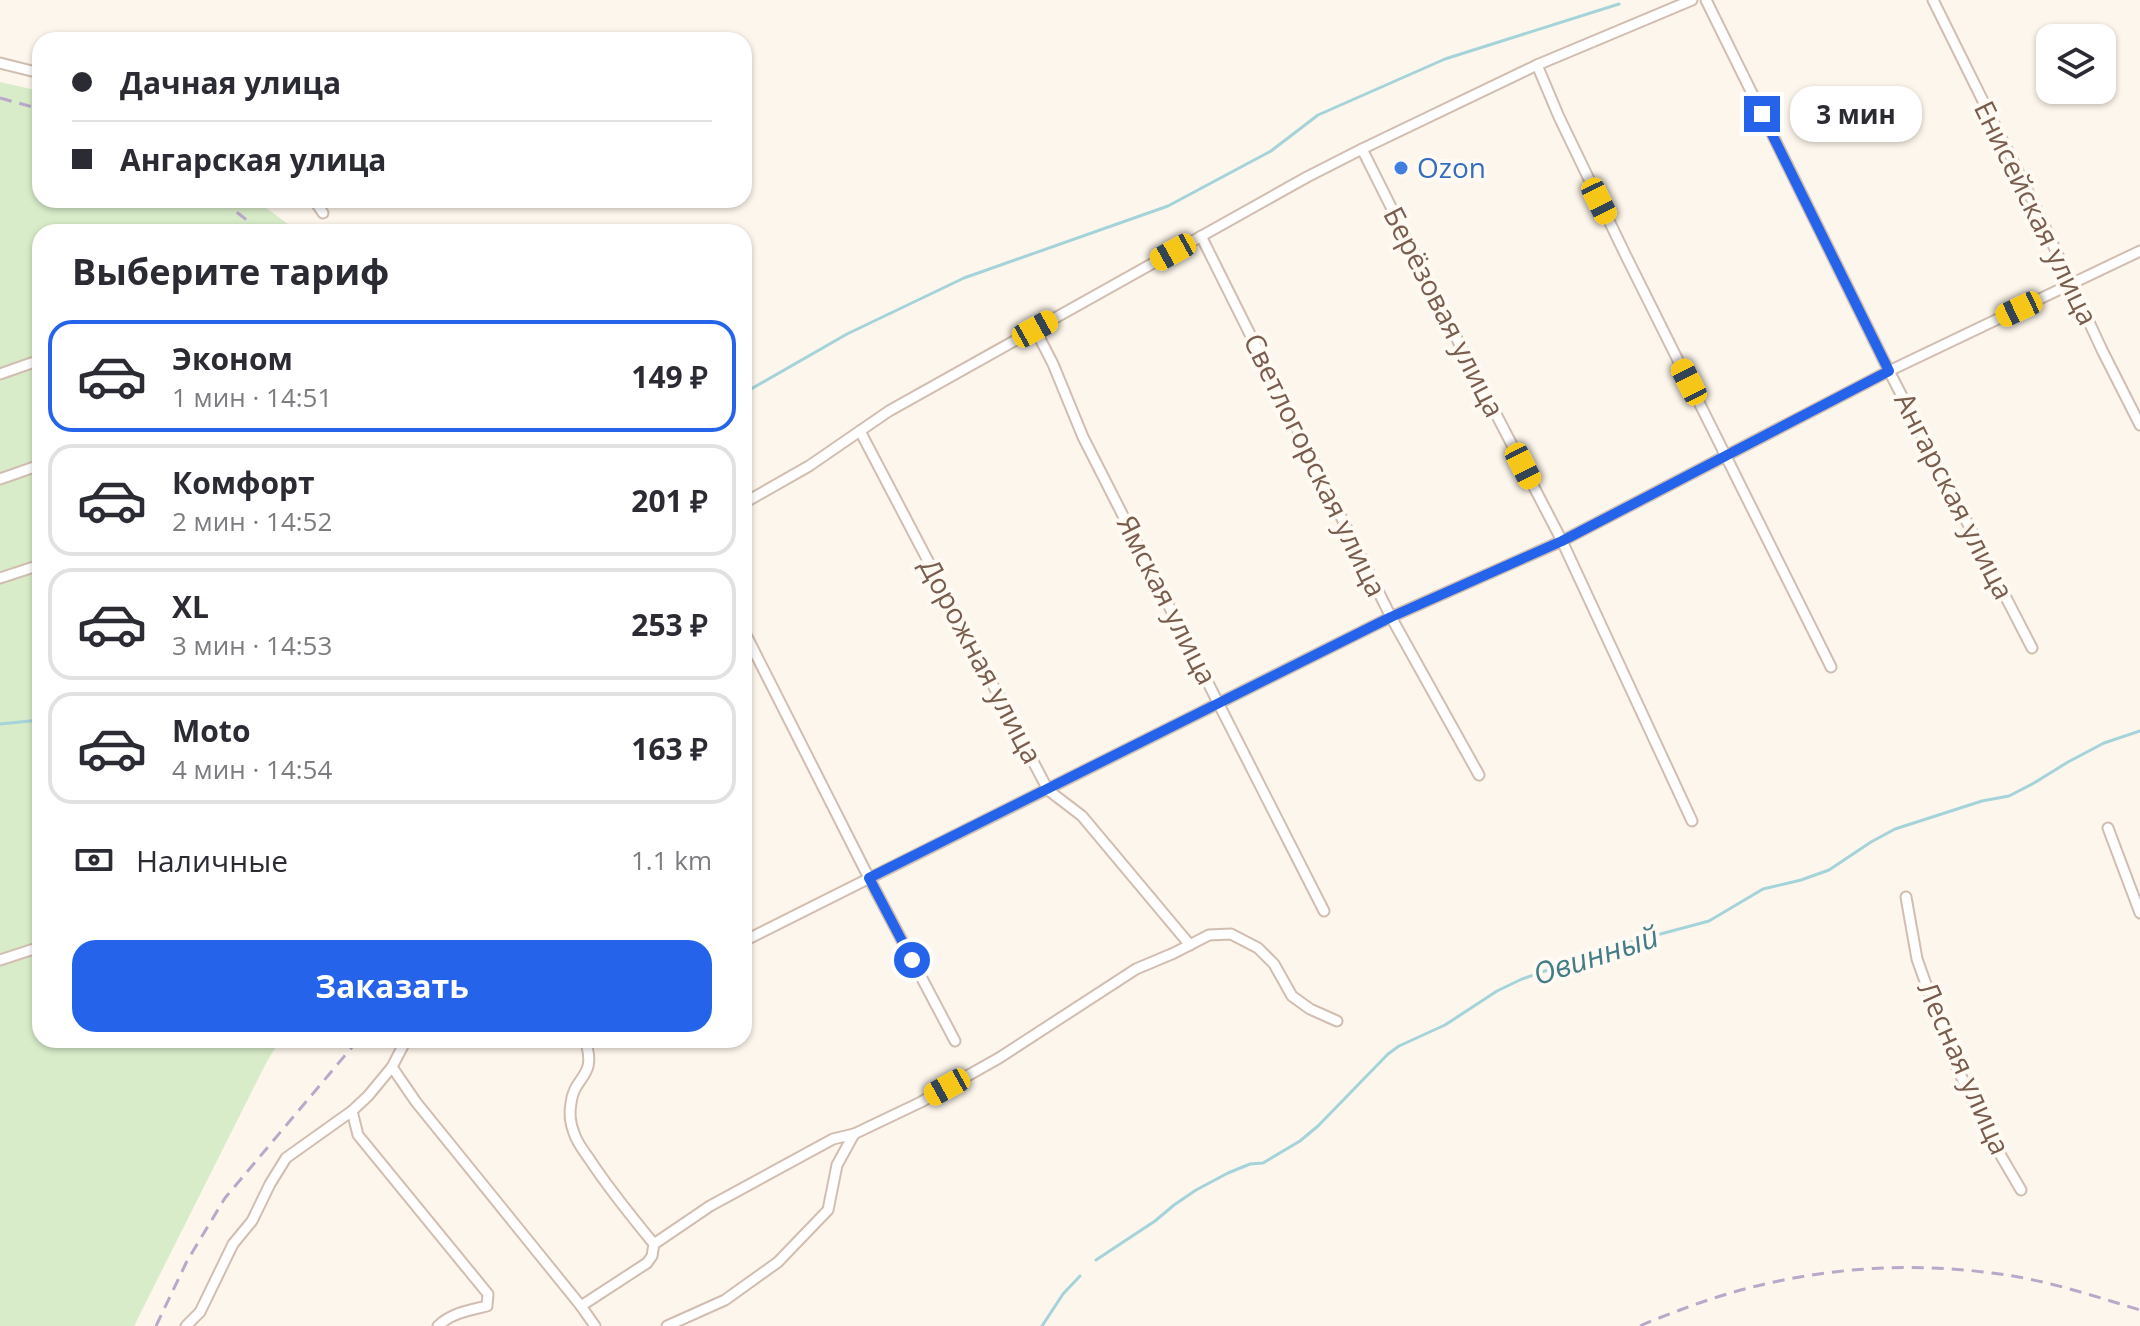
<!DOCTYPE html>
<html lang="ru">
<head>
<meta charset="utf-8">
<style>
	body { margin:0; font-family:"Open Sans",sans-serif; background:#f2f2f3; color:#2b2b33; height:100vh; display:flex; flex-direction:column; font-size:30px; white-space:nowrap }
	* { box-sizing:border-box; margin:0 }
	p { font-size:26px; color:#7c7c81 }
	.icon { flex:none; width:44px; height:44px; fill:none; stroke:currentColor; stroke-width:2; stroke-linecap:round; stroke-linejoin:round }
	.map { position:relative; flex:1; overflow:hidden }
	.drawer { position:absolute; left:32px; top:224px; width:720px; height:824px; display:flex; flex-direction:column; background:#fff; border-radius:24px; box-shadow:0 2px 6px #0004 }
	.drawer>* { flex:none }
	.banner { position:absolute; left:32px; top:32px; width:720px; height:176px; border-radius:24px; box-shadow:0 2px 6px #0004; display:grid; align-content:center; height:176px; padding:0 40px; background:#fff }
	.controls { position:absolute; left:2036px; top:24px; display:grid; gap:16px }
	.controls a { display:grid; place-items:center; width:80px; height:80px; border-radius:16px; background:#fff; box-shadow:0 2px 6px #0004; font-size:40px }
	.end { position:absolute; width:36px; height:36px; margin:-18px; border:10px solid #2563eb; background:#fff; box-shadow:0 0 0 4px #fff }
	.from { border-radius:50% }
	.bubble { position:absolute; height:56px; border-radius:24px; background:#fff; box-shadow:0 2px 6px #0004; font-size:26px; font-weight:700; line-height:56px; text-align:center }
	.car { position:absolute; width:24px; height:48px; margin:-24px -12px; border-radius:10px; box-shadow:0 0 6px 2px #0007; background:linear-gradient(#f5c518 24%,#345 0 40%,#f5c518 0 76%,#345 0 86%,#f5c518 0) }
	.banner b { display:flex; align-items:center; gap:28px; height:76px; font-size:30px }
	.banner b+b { border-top:2px solid #e1e1e2 }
	.banner i { width:20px; height:20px; background:#2b2b33 }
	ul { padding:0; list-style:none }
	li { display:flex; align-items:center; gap:24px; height:112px; margin:0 16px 12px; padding:0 24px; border:4px solid #e1e1e2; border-radius:24px }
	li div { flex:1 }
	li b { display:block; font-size:30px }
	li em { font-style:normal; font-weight:700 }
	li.on { border-color:#2563eb }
	li>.icon { width:72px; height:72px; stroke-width:1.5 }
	h2 { padding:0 40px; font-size:36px; line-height:96px }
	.pay { display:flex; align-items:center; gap:20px; height:88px; padding:0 40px; font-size:30px }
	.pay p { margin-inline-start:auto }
	.cta { display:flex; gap:16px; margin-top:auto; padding:16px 40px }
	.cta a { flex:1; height:92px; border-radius:24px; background:#2563eb; color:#fff; font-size:32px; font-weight:700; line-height:92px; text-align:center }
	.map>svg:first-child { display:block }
	.green { fill:#d8ecc9 }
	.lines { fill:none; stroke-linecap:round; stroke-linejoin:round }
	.stream { stroke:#a5d3da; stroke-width:3 }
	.minor-casing { stroke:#d1beb0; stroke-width:13 }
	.minor { stroke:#fff; stroke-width:9 }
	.rail { stroke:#b9a8c9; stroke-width:3; stroke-dasharray:12 8; stroke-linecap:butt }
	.route { stroke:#2563eb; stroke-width:10 }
	.shop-dot { fill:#3f7fe0; stroke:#fffaf3; stroke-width:3 }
	.labels { text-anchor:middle; stroke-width:8; stroke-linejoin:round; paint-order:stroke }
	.shop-label { font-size:28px; fill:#366cbe; stroke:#fffaf3; text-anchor:start }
	.street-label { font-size:28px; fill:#7a5c4d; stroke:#fffaf3 }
	.water-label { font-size:30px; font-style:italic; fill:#437c86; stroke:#fffaf3 }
</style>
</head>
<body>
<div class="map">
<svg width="2140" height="1326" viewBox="0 0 2140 1326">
	<rect width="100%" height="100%" fill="#fdf6ec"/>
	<polygon class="green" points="0,82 40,91 40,200 255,200 299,232 40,232 40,1040 280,1040 266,1063 134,1326 0,1326"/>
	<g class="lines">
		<g class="stream">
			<polyline points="744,393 847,334 964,278 1168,206 1271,151 1318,115 1445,59 1619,4"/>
			<polyline points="0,724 40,720"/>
			<polyline points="1096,1260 1155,1221 1174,1205 1196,1190 1228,1173 1250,1164 1263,1163 1300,1141 1318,1126 1388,1054 1399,1046 1445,1025 1497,991 1522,979 1616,946 1709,921 1763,889 1801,880 1829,870 1871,842 1895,829 1982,801 2009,796 2034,783 2068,762 2104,743 2140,731"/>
			<polyline points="1042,1326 1063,1294 1080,1276"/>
		</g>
		<defs>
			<g id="minor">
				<polyline points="1706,0 1889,371 2032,648"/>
				<polyline points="1933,0 2034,204 2102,350 2140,425"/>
				<polyline points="0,63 40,73"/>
				<polyline points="1537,65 1559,117 1626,256 1831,667"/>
				<polyline points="1362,149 1458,341 1562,541 1692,821"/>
				<polyline points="314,200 323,213"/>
				<polyline points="1201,236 1391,617 1479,775"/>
				<polyline points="1035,329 1053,364 1083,437 1324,911"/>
				<polyline points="0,374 40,360"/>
				<polyline points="860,431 1048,790 1082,816 1190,945"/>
				<polyline points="0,479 40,465"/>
				<polyline points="744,503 809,466 889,411 1307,177 1362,149 1537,65 1692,0"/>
				<polyline points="0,578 40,565"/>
				<polyline points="744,631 869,878 955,1041"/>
				<polyline points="2108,828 2140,913"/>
				<polyline points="1906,897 1917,959 1952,1057 1990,1137 2021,1190"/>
				<polyline points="744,941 1391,617 1562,541 1889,371 2140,251"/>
				<polyline points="0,960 40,947"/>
				<path d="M 585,1040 C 598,1078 574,1075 571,1103 C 569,1113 570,1123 574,1133 C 577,1143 584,1151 590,1160 C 609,1189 631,1216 654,1244"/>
				<polyline points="392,1067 416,1102 581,1306 595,1326"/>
				<path d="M 352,1111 L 358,1135 L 488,1294 L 487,1306 C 470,1310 451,1313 438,1326"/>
				<polyline points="581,1306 647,1263 652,1256 654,1244 710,1206 833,1139 854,1134 921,1102 999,1058 1136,969 1174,953 1209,935 1231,934 1258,948 1274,964 1292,996 1310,1009 1337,1021"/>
				<polyline points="186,1326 200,1312 233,1244 252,1221 270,1184 286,1158 352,1111 368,1096 392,1067 406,1040"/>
				<polyline points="667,1326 725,1300 778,1262 828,1210 837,1165 854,1134"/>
			</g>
		</defs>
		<use href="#minor" class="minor-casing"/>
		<use href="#minor" class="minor"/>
		<g class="rail">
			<polyline points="0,98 40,109"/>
			<polyline points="221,200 262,232"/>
			<polyline points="156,1326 187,1261 225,1198 358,1040"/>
			<path d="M 1640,1326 C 1653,1320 1667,1315 1680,1310 C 1779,1272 1887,1259 1992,1273 C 2043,1279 2091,1295 2140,1310"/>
		</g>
	</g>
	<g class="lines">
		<polyline class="route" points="912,960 869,878 1391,617 1562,541 1889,371 1762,114"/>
	</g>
	<circle class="shop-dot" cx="1401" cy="168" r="8"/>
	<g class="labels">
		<g class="shop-label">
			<text x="1417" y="178">Ozon</text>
		</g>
		<g class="street-label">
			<text transform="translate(2036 213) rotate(64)" y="10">Енисейская улица</text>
			<text transform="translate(1444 312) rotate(63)" y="10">Берёзовая улица</text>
			<text transform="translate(1315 465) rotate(64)" y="10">Светлогорская улица</text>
			<text transform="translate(1954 496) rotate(63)" y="10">Ангарская улица</text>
			<text transform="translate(1167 600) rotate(63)" y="10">Ямская улица</text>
			<text transform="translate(981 661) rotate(62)" y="10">Дорожная улица</text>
			<text transform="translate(1964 1068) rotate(66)" y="10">Лесная улица</text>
		</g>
		<g class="water-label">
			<text transform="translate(1596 956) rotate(-18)" y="10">Овинный</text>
		</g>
	</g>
</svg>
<div class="controls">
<a><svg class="icon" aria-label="layers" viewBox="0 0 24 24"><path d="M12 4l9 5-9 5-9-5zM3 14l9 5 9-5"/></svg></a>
</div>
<i class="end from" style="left:912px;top:960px"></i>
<i class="end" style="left:1762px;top:114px"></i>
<div class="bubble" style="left:1790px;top:86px;width:132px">3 мин</div>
<i class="car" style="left:1599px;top:201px;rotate:154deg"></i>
<i class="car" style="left:1173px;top:252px;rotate:241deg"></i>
<i class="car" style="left:2019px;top:309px;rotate:245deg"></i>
<i class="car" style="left:1035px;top:329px;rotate:61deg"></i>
<i class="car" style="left:1689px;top:382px;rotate:333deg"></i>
<i class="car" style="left:1523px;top:466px;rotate:153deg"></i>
<i class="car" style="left:947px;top:1087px;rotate:241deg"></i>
<div class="banner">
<b><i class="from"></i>Дачная улица</b>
<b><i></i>Ангарская улица</b>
</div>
<section class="drawer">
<h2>Выберите тариф</h2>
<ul>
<li class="on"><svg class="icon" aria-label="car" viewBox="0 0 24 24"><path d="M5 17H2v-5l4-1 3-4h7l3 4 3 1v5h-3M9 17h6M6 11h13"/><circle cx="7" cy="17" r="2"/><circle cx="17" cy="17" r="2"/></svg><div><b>Эконом</b><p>1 мин · 14:51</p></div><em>149 ₽</em></li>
<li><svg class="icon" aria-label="car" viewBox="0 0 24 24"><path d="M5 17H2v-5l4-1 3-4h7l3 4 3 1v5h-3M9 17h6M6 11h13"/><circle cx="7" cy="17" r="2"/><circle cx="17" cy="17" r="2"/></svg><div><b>Комфорт</b><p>2 мин · 14:52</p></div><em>201 ₽</em></li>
<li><svg class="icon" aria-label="car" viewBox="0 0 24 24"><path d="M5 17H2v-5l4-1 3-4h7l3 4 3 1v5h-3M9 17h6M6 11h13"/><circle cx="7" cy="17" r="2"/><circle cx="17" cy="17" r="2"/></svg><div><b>XL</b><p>3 мин · 14:53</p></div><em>253 ₽</em></li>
<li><svg class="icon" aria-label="car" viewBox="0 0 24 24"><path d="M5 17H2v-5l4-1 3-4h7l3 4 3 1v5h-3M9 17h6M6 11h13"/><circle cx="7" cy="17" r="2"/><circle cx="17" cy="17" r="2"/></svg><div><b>Moto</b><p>4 мин · 14:54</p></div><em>163 ₽</em></li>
</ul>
<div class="pay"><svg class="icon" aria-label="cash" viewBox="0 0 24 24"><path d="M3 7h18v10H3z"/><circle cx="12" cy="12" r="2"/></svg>Наличные<p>1.1 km</p></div>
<div class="cta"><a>Заказать</a></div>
</section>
</div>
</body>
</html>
